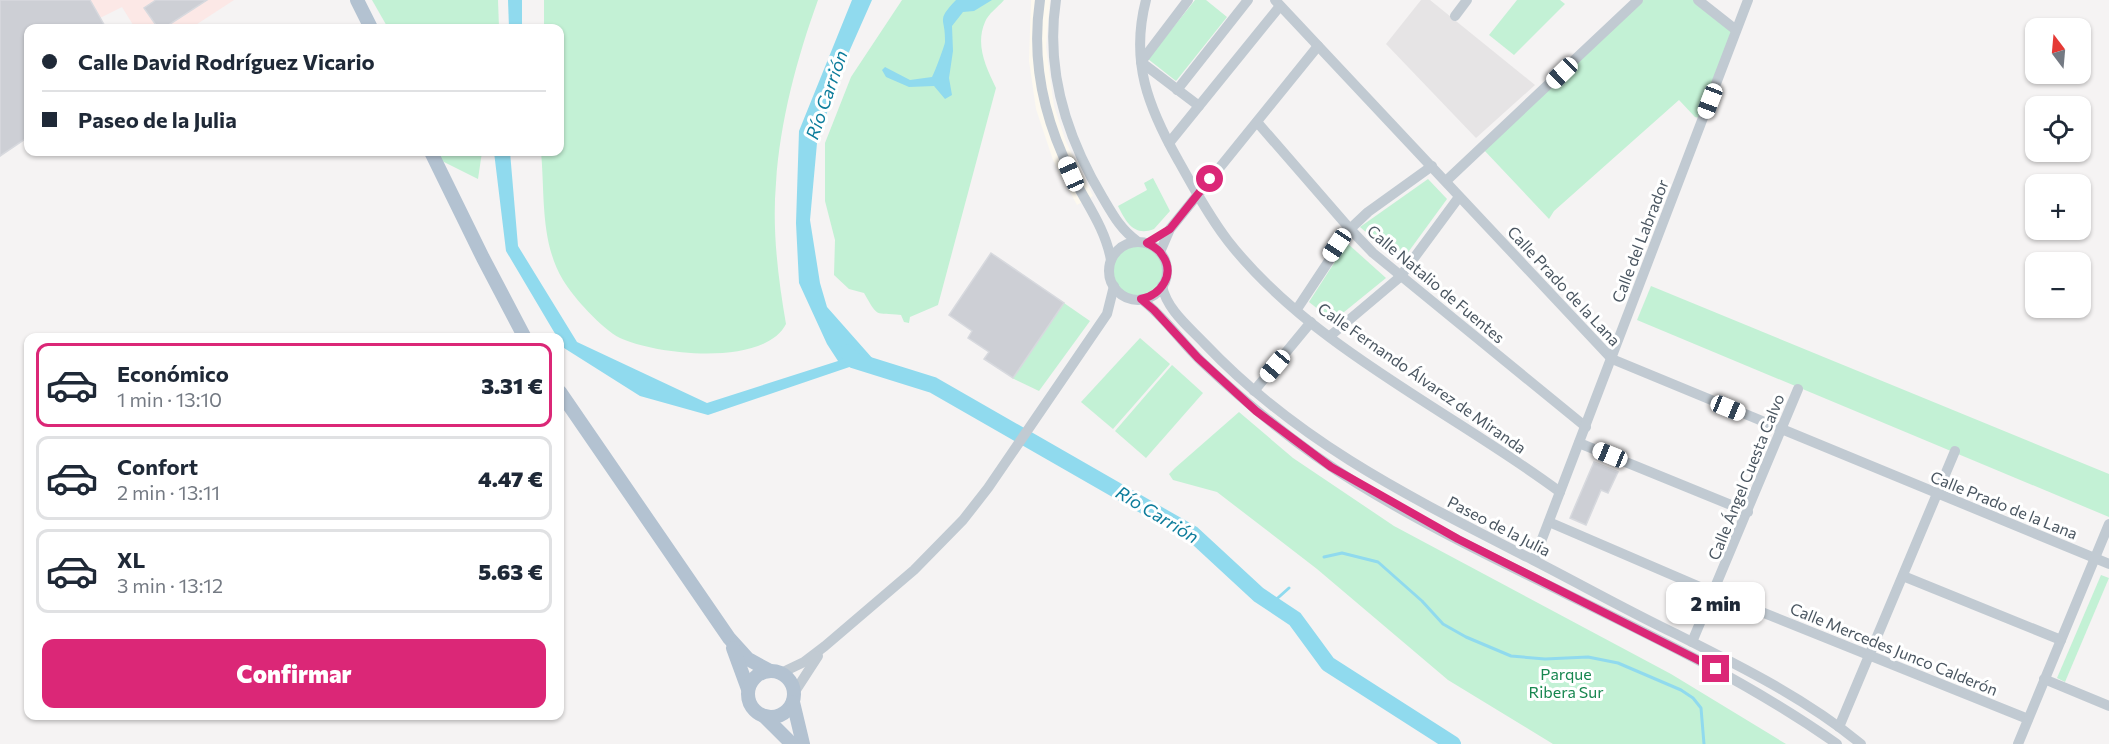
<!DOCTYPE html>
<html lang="es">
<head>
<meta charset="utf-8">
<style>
	body { margin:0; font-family:Commissioner,sans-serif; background:#f2f2f3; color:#1f2937; height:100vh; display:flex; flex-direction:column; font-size:22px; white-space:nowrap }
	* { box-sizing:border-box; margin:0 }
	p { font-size:20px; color:#747a83 }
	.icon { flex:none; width:33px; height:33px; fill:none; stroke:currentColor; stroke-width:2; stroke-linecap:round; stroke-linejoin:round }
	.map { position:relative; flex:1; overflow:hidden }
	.drawer { position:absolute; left:24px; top:333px; width:540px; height:387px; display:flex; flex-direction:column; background:#fff; border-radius:12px; box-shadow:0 2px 4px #0004 }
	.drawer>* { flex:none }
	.hud { position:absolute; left:24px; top:24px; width:540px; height:132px; border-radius:12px; box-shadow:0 2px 4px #0004; display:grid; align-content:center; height:132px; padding:0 18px; background:#fff }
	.needle { width:39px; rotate:344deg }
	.controls { position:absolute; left:2025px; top:18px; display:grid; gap:12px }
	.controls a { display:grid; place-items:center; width:66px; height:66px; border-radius:12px; background:#fff; box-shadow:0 2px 4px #0004; font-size:30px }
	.end { position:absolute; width:27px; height:27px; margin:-14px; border:8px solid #db2777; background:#fff; box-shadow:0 0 0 3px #fff }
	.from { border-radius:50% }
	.bubble { position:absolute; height:42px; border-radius:12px; background:#fff; box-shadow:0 2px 4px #0004; font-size:20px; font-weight:800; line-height:42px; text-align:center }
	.car { position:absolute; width:18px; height:36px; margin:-18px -9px; border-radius:8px; box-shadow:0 0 4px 2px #0007; background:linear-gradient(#fff 24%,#345 0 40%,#fff 0 76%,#345 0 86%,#fff 0) }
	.hud b { display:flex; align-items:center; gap:21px; height:57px; font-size:22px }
	.hud b+b { border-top:2px solid #e0e1e3 }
	.hud i { width:15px; height:15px; background:#1f2937 }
	ul { padding:10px 0 0; list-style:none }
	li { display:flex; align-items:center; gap:18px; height:84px; margin:0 12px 9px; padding:0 6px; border:3px solid #e0e1e3; border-radius:12px }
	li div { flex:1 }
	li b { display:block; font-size:22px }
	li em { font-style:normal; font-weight:800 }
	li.current { border-color:#db2777 }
	li>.icon { width:54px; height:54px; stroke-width:1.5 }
	.button { display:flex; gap:12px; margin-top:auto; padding:12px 18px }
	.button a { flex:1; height:69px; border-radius:12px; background:#db2777; color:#fff; font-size:24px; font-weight:800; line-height:69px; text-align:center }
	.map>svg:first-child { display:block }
	.commercial { fill:#fdf9ef }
	.education { fill:#e6e4e5 }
	.medical { fill:#fce8e6 }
	.green { fill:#c3f1d5 }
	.water { fill:#90daee }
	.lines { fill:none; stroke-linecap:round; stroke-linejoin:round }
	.stream { stroke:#90daee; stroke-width:3 }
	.river { stroke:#90daee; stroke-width:16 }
	.building { fill:#cdcfd5; stroke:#d7d9de; stroke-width:1.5 }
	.minor { stroke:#c1cad2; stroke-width:10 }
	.major { stroke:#b3c2d1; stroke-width:14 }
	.route { stroke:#db2777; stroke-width:8 }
	.labels { text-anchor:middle; stroke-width:6; stroke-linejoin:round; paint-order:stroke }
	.street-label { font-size:16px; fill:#4a5661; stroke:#fff }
	.park-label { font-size:16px; fill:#17864f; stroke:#fff }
	.water-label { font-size:18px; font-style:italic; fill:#0c7c9b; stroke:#fff }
</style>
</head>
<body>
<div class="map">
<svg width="2109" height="744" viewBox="0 0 2109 744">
	<rect width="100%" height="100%" fill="#f5f3f3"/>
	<polygon class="commercial" points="1031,0 1050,0 1046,47 1054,106 1066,142 1093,196 1077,205 1053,160 1036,109 1029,61"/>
	<polygon class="education" points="1421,0 1430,0 1535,85 1476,138 1386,44"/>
	<polygon class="medical" points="90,0 234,0 191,28 135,28 122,7 100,18"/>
	<g class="green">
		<polygon points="372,0 498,0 499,28 388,28"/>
		<path d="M 544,0 L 818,0 C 797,58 780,121 776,183 C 772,229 778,278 786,324 C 764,367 657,355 620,338 C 601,328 574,298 563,280 C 540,242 545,194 541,152 L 560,152 L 560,28 L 544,28 Z"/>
		<path d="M 902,0 L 1004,0 C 998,7 988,14 985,22 C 975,45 986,67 996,88 L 938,305 L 910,317 L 909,323 L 904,322 L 901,315 C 874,312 879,319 864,293 L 849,289 L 834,275 L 835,240 L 825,201 L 825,143 L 851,77 Z"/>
		<polygon points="1195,0 1206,0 1227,17 1176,81 1148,59"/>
		<polygon points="1517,0 1560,0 1565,4 1514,55 1489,35"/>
		<polygon points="1638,0 1698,0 1736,30 1703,119 1695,117 1679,100 1554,211 1549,219 1483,149"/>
		<polygon points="439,152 482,152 478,179 442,161"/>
		<path d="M 1153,178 L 1170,211 L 1154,229 C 1134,237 1126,222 1118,206 L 1147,190 L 1144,183 Z"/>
		<polygon points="1428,179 1447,199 1401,262 1360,227"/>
		<circle cx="1138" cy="271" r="29"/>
		<polygon points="1347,243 1386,278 1333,321 1309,302"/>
		<polygon points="1651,286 2109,474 2109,517 1637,320"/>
		<polygon points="1064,303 1090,321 1039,391 1012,378"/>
		<polygon points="1140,338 1170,364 1113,429 1081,402"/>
		<polygon points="1172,365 1203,393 1146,458 1115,431"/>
		<polygon points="1239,412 1293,458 1394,526 1671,674 1786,744 1553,744 1448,680 1317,569 1217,492 1173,480 1169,474 1175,468"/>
		<polygon points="2101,575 2109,578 2065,682 2057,678"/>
	</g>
	<g class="water">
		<polygon points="508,0 522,0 522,28 509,28"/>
		<polygon points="852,0 872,0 841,70 817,143 810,220 820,283 827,307 873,359 708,415 640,396 564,348 560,338 557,337 506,251 494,152 510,152 518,246 577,342 707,403 838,361 827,344 799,283 796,223 799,131"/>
		<path d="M 956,0 L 992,0 L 974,11 L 963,12 L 952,26 L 953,51 L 949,78 L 952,95 L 945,99 L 934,86 L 909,87 L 886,77 L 882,70 L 885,67 L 910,80 L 932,77 C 934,74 945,45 945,42 C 946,17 935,22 956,0 Z"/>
	</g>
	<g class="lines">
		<g class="stream">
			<polyline points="1324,557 1342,553 1378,562 1422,601 1443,624 1466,637 1511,656 1545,659 1588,657 1618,663 1681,690 1693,698 1701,708 1704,744"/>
			<polyline points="1271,604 1289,588"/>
		</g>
		<polyline class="river" points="847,352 853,360 933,385 1193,534 1259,595 1295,619 1328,664 1453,744"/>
	</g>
	<g class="building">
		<polygon points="0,0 90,0 106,28 28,28 28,137 0,156"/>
		<polygon points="156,0 207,0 164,28 158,28 144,8"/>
		<polygon points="991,253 1064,303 1013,378 984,359 989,352 968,338 972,331 949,315"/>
		<polygon points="1594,462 1618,472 1608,493 1601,490 1586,525 1570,518"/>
	</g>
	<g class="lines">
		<g class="minor">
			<path d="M 1040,0 C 1031,60 1044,119 1071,173 C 1085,202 1105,227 1111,260"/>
			<path d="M 1056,0 C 1045,71 1067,138 1103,198 C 1113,215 1121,230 1137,241"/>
			<path d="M 1146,0 C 1130,61 1148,107 1178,160 C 1193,187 1209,216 1228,241 C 1312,348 1453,412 1560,492"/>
			<polyline points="1188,0 1141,62 1199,106"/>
			<polyline points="1275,0 1612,359 2109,564"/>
			<polyline points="1698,0 1736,30"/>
			<polyline points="1455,16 1467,0"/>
			<polyline points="1177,90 1248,0"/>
			<polyline points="1257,122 1350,229 1373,253 1586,427"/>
			<polyline points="1169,143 1280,6"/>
			<polyline points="1446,181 1638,0"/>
			<circle cx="1138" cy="271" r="29"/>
			<polyline points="1160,252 1170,229 1318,46"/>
			<path d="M 1162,286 C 1167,310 1189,327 1205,344 C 1300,444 1412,498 1533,560 C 1580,584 1626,610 1674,633 C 1738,665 1805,698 1861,744"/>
			<path d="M 1141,299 C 1164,316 1180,341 1201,361 C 1250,407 1301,449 1358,484 C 1513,579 1688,639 1837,744"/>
			<polyline points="1297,309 1350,229 1368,212 1432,166"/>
			<polyline points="1330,336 1400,277 1459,197"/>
			<polyline points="1254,391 1311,322"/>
			<polyline points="1579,443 1748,512"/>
			<polyline points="1549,522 1714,593 2028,719"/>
			<polyline points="1534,560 1748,0"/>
			<polyline points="1903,576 2061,640"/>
			<polyline points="1692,642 1798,389"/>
			<polyline points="781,673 804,662 825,646 914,570 963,520 988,488 1107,314 1114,286"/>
			<polyline points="2044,679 2109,706"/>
			<polyline points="794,693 818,656"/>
			<polyline points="1839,727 1955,451"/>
			<polyline points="2018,744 2109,524"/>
		</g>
		<g class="major">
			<polyline points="357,0 371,28"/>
			<polyline points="431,152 483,258 525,338"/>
			<polyline points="560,392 729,638 748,659 770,671"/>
			<polyline points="733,648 748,689"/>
			<circle cx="771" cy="694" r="23"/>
			<polyline points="793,702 803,744"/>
			<polyline points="764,716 792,744"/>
		</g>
	</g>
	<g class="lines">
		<path class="route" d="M 1210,179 L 1170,229 L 1147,243 C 1152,246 1159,249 1162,255 C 1176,274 1161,295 1141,299 L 1154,310 L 1198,358 L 1256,411 L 1331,467 L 1458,539 L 1716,669"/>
	</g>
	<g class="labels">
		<g class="street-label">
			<text transform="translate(1640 241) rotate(-69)" y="6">Calle del Labrador</text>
			<text transform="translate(1436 284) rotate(40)" y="6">Calle Natalio de Fuentes</text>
			<text transform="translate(1564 286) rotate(47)" y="6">Calle Prado de la Lana</text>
			<text transform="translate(1422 378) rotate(35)" y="6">Calle Fernando Álvarez de Miranda</text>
			<text transform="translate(1746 477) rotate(-68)" y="6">Calle Ángel Cuesta Calvo</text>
			<text transform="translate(2004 505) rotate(22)" y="6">Calle Prado de la Lana</text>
			<text transform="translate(1499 526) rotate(27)" y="6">Paseo de la Julia</text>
			<text transform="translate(1894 649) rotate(22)" y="6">Calle Mercedes Junco Calderón</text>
		</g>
		<g class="park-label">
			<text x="1566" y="680">Parque<tspan x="1566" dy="18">Ribera Sur</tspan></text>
		</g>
		<g class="water-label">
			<text transform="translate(827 95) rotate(-71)" y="6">Río Carrión</text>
			<text transform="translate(1157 515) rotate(31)" y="6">Río Carrión</text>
		</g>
	</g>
</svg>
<div class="controls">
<a><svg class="needle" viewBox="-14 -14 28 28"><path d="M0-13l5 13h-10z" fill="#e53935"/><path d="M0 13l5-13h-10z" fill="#747a83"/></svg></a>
<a><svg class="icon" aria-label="locate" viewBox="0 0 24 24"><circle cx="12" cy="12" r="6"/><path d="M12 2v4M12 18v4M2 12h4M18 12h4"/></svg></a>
<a>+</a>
<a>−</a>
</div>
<i class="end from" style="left:1210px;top:179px"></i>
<i class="end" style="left:1716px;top:669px"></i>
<div class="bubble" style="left:1666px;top:582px;width:99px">2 min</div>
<i class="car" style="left:1562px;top:73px;rotate:226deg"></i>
<i class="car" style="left:1710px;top:101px;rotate:201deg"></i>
<i class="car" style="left:1071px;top:174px;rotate:336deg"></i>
<i class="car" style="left:1337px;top:245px;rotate:214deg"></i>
<i class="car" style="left:1275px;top:366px;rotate:220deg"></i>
<i class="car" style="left:1728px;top:408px;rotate:112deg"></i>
<i class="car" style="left:1610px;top:455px;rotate:292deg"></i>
<div class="hud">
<b><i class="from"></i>Calle David Rodríguez Vicario</b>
<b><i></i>Paseo de la Julia</b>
</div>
<section class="drawer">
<ul>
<li class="current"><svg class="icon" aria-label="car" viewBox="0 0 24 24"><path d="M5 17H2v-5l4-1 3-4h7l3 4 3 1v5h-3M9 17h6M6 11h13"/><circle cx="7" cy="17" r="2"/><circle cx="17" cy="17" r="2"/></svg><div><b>Económico</b><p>1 min · 13:10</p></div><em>3.31 €</em></li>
<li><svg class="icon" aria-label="car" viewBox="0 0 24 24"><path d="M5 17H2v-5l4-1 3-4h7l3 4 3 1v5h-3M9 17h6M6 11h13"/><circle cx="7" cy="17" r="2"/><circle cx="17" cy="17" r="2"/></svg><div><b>Confort</b><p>2 min · 13:11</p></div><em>4.47 €</em></li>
<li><svg class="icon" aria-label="car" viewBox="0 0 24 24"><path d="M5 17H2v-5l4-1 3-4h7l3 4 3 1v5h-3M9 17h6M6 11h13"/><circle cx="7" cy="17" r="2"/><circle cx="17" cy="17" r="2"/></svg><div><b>XL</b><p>3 min · 13:12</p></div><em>5.63 €</em></li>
</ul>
<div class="button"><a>Confirmar</a></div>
</section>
</div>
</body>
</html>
